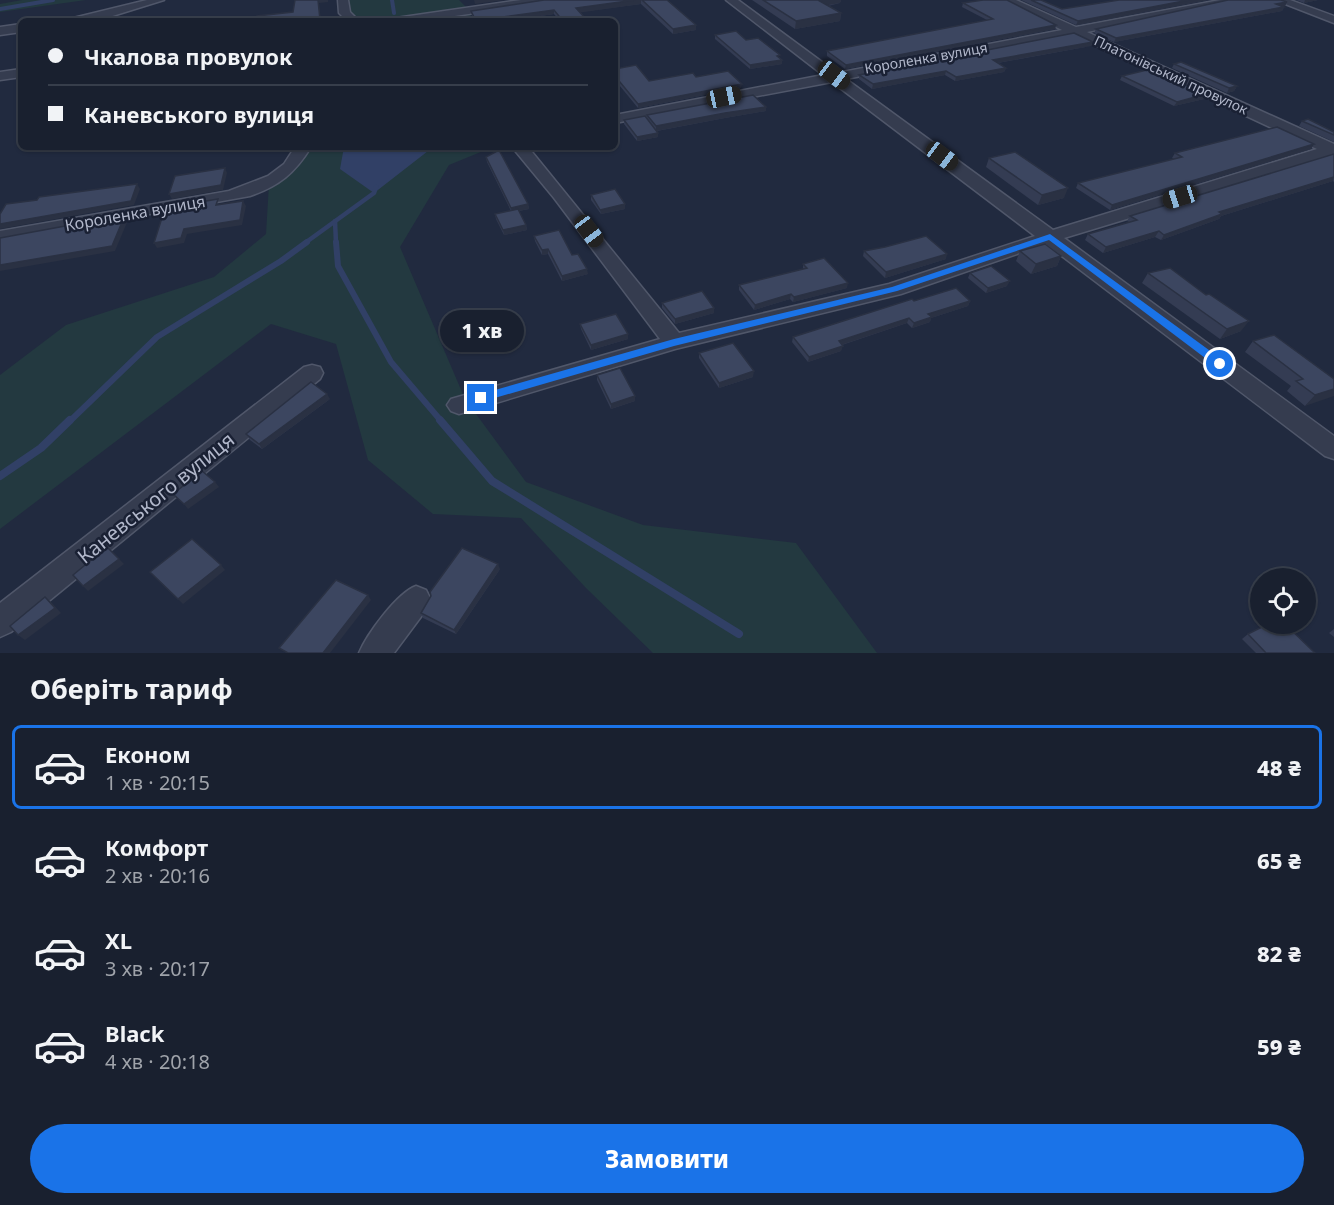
<!DOCTYPE html>
<html lang="uk">
<meta charset="utf-8">
<style>
:root{--surface:#19202f;--page:#222837;--text:#f1f3f6;--muted:#9fa3aa;--line:#373e4b;--accent:#1a73e8}
body{margin:0;font-family:"Noto Sans",sans-serif;background:var(--page);color:var(--text);height:100vh;display:flex;flex-direction:column;font-size:22px;white-space:nowrap}
*{box-sizing:border-box;margin:0}
p{font-size:20px;color:var(--muted)}
.icon{flex:none;width:33px;height:33px;fill:none;stroke:currentColor;stroke-width:2;stroke-linecap:round;stroke-linejoin:round}
.map{position:relative;height:653px;overflow:hidden}
.sheet{display:flex;flex-direction:column;background:var(--surface);flex:1}
.sheet>*{flex:none}
.banner{position:absolute;left:18px;top:18px;width:600px;height:132px;border-radius:9px;box-shadow:0 2px 4px #0004,0 0 0 2px var(--line);display:grid;align-content:center;height:132px;padding:0 30px;background:var(--surface)}
.tools{position:absolute;left:1250px;top:568px;display:grid;gap:12px}
.tools a{display:grid;place-items:center;width:66px;height:66px;border-radius:50%;background:var(--surface);box-shadow:0 2px 4px #0004,0 0 0 2px var(--line);font-size:30px}
.end{position:absolute;width:27px;height:27px;margin:-14px;border:8px solid #1a73e8;background:#fff;box-shadow:0 0 0 3px #fff}
.from{border-radius:50%}
.bubble{position:absolute;height:42px;border-radius:21px;background:var(--surface);box-shadow:0 2px 4px #0004,0 0 0 2px var(--line);font-size:20px;font-weight:800;line-height:42px;text-align:center}
.car{position:absolute;width:18px;height:36px;margin:-18px -9px;border-radius:8px;box-shadow:0 0 4px 2px #0007;background:linear-gradient(#222 24%,#8ab4d8 0 40%,#222 0 76%,#8ab4d8 0 86%,#222 0)}
.banner b{display:flex;align-items:center;gap:21px;height:57px;font-size:22px}
.banner b+b{border-top:2px solid var(--line)}
.banner i{width:15px;height:15px;background:var(--text)}
ul{padding:0;list-style:none}
li{display:flex;align-items:center;gap:18px;height:84px;margin:0 12px 9px;padding:0 18px;border:3px solid transparent;border-radius:9px}
li div{flex:1}
li b{display:block;font-size:22px}
li em{font-style:normal;font-weight:800}
li.selected{border-color:var(--accent)}
li>.icon{width:54px;height:54px;stroke-width:1.5}
h2{padding:0 30px;font-size:27px;line-height:72px}
.button{display:flex;gap:12px;margin-top:auto;padding:12px 30px}
.button a{flex:1;height:69px;border-radius:36px;background:var(--accent);color:#fff;font-size:24px;font-weight:800;line-height:69px;text-align:center}
.map>svg:first-child{display:block}
.green{fill:#233940}
.water{fill:#314066}
.lines{fill:none;stroke-linecap:round;stroke-linejoin:round}
.stream-far3{stroke:#314066;stroke-width:4}
.stream-far2{stroke:#314066;stroke-width:4.5}
.stream-far1{stroke:#314066;stroke-width:6}
.stream{stroke:#314066;stroke-width:8}
.minor-casing{stroke:#50576a;stroke-width:3}
.minor{fill:#353c4f;fill-rule:evenodd}
.wall{fill:#343c53}
.shaded-wall{fill:#2a3143}
.building{fill:#3c4660;stroke:#2a3143;stroke-width:1.5}
.route{fill:#1a73e8}
.labels{text-anchor:middle;stroke-width:5;stroke-linejoin:round;paint-order:stroke}
.far-street-label{font-size:14px;fill:#b1b7ca;stroke:#1a2134}
.street-label{font-size:16px;fill:#b1b7ca;stroke:#1a2134}
.near-street-label{font-size:20px;fill:#b1b7ca;stroke:#1a2134}
</style>
<div class="map">
<svg width="1334" height="653" viewBox="0 0 1334 653">
<rect width="100%" height="100%" fill="#212a3f"/>
<g class="green">
<path d="M22,0H86L0,12V4Z"/>
<path d="M347,0H459L470,11L471,21H348Z"/>
<path d="M303,147H493L449,165L400,247L465,399L526,482L643,525L796,543L877,653H653L586,588L521,518L433,514L368,460L336,344L271,324L0,529V375L66,325L214,277L266,234L269,184Z"/>
</g>
<path class="water" d="M344,147H429L428,151L374,193L340,169Z"/>
<g class="lines">
<g class="stream-far3">
<path d="M392,0L394,13"/>
<path d="M0,9L53,0"/>
</g>
<g class="stream-far2">
<path d="M335,221L336,243"/>
<path d="M305,243L374,193L376,187"/>
</g>
<g class="stream-far1">
<path d="M336,242L338,266L391,362L442,422"/>
<path d="M69,422L157,337L281,261L307,242"/>
</g>
<g class="stream">
<path d="M440,420L492,481L739,634"/>
<path d="M0,476L41,448L70,420"/>
</g>
<defs>
<g id="minor">
<path d="M147,0H164L106,18L61,21Z"/>
<path d="M338,0H348L350,12L359,21H347L339,13Z"/>
<path d="M521,0H549L544,3L420,21H390L396,18Z"/>
<path d="M726,0H738L837,73L1062,30L1002,0H1016L1076,27L1220,0H1242L1087,32L1334,144V156L1064,238L1334,436V459L1325,456L1046,244L901,294L675,349L459,414L451,411L447,405L451,399L660,339L554,198L512,147H528L679,333L889,284L1035,236L832,82L615,123V115L823,75ZM1073,35L1317,149L1053,230L846,79Z"/>
<path d="M1275,0H1290L1334,16V23Z"/>
<path d="M21,24V32L0,35V27Z"/>
<path d="M21,69V77L0,80V72Z"/>
<path d="M295,147H311C295,173 279,186 250,196L0,241V231L229,191L268,176L284,164Z"/>
<path d="M312,365L320,367L323,373L320,379L11,632L0,637V603L304,367Z"/>
<path d="M416,586L426,590L431,600L426,610L394,653H359C367,634 397,593 416,586Z"/>
</g>
</defs>
<use href="#minor" class="minor-casing"/>
<use href="#minor" class="minor"/>
</g>
<g class="wall">
<path d="M544,0H667L696,25V30L673,34L641,4L580,12L586,21H560L554,14L506,21H474L472,16L471,11Z"/>
<path d="M752,0H841L840,3L828,6L841,13L840,21L795,29Z"/>
<path d="M1021,0H1041L1062,9L1119,0H1208L1076,25Z"/>
<path d="M1296,0H1318L1304,3Z"/>
<path d="M1287,2L1285,6L1282,7H1284L1282,11L1114,42L1094,33L1096,29Z"/>
<path d="M963,3L1056,25L1055,29L845,69L827,56V51L987,20L962,7Z"/>
<path d="M715,35L746,40L780,58L782,64L750,69L715,39Z"/>
<path d="M1091,46L998,63L1006,68L1004,72L955,81L945,75L872,89L859,79V75Z"/>
<path d="M1174,64L1237,86L1234,91L1227,93L1172,68Z"/>
<path d="M615,69L649,81L696,77L741,88L638,108L615,80Z"/>
<path d="M1122,76L1206,94L1204,99L1174,106L1120,80Z"/>
<path d="M766,107V111L725,118L657,131L658,137L637,141L624,124V120L647,118V115Z"/>
<path d="M1302,121L1334,132V142L1299,126Z"/>
<path d="M1314,144L1311,149L1110,210L1076,188L1078,183L1174,159L1172,158L1175,153Z"/>
<path d="M1334,154V182L1333,181L1221,216L1219,219L1161,240L1155,237L1103,253L1085,240L1088,234L1129,222L1127,221L1130,216Z"/>
<path d="M486,157L528,204L529,209L519,211L526,225L527,230L504,235L496,219L495,214L511,211L487,162Z"/>
<path d="M989,158L1064,198L1038,205L986,167Z"/>
<path d="M591,195L625,204V209L601,214L591,200Z"/>
<path d="M534,236L572,255L588,274L562,281L548,254L542,255L535,241Z"/>
<path d="M864,251L946,259L885,278L863,256Z"/>
<path d="M1020,251L1061,256L1057,266L1031,274L1016,261Z"/>
<path d="M803,264L847,288L793,302L790,299L754,310L739,290V285L803,269Z"/>
<path d="M970,273L1007,286L986,293L968,278Z"/>
<path d="M1148,273L1241,331L1220,339L1142,283Z"/>
<path d="M914,301H970L968,306L931,318L930,322L912,328L907,323L842,345L841,351L808,362L792,342L793,337Z"/>
<path d="M662,303L714,308V313L675,324L662,308Z"/>
<path d="M580,324L628,334V339L591,350L581,329Z"/>
<path d="M1253,341L1334,379L1305,406L1287,391L1291,386L1245,352Z"/>
<path d="M699,353L753,377L719,388L699,358Z"/>
<path d="M597,375L635,401L611,409L597,380Z"/>
<path d="M330,399L262,449L250,440L246,434Z"/>
<path d="M500,569L456,634L423,618L421,613Z"/>
<path d="M1334,629V637L1329,633Z"/>
<path d="M1248,634L1315,653H1256L1242,639Z"/>
</g>
<g class="shaded-wall">
<path d="M318,0H328V2L319,3L321,21H309Z"/>
<path d="M474,0H505L475,4Z"/>
<path d="M635,0H641V4L577,13L576,8Z"/>
<path d="M818,0H841L840,3L817,7Z"/>
<path d="M1189,0H1208L1076,25L1078,21Z"/>
<path d="M1305,0H1318L1304,3Z"/>
<path d="M1287,2L1285,6L1274,8L1276,4Z"/>
<path d="M1284,7L1282,11L1114,42L1116,38Z"/>
<path d="M554,10V14L506,21H496L495,18Z"/>
<path d="M841,13L840,21L795,29L796,21Z"/>
<path d="M585,18L586,21H568Z"/>
<path d="M696,25V30L673,34V29Z"/>
<path d="M1056,25L1055,29L845,69L846,65Z"/>
<path d="M1093,42L1091,46L991,64L993,60Z"/>
<path d="M782,60V64L750,69V65Z"/>
<path d="M1006,68L1004,72L955,81L956,77Z"/>
<path d="M946,71L945,75L872,89L873,84Z"/>
<path d="M742,84L741,88L638,108V104Z"/>
<path d="M1237,86L1234,91L1227,93L1229,88Z"/>
<path d="M1206,94L1204,99L1174,106L1177,102Z"/>
<path d="M766,107V111L725,118L656,131V126L725,113Z"/>
<path d="M658,133V137L637,141V137Z"/>
<path d="M1314,144L1311,149L1110,210L1112,205Z"/>
<path d="M225,168L227,173L223,190L172,199L169,194Z"/>
<path d="M1334,177L1333,181L1221,216L1219,219L1161,240L1164,235L1219,212Z"/>
<path d="M137,184L140,189L134,205L0,229V224Z"/>
<path d="M1068,188L1064,198L1038,205L1042,195Z"/>
<path d="M243,201L246,206L242,225L187,234L184,243L157,248L154,243Z"/>
<path d="M528,204L529,209L512,212L511,208Z"/>
<path d="M625,204V209L601,214L600,210Z"/>
<path d="M125,215L128,220L115,251L0,271V265Z"/>
<path d="M526,225L527,230L504,235L503,230Z"/>
<path d="M1159,231L1155,237L1103,253L1106,247Z"/>
<path d="M548,249V254L542,255V250Z"/>
<path d="M947,254L946,259L885,278L886,272Z"/>
<path d="M1061,256L1057,266L1031,274L1036,264Z"/>
<path d="M587,269L588,274L562,281V276Z"/>
<path d="M1010,281L1007,286L986,293L988,288Z"/>
<path d="M848,283L847,288L793,302L794,297Z"/>
<path d="M791,294L790,299L754,310L755,305Z"/>
<path d="M970,301L968,306L931,318L930,322L912,328L914,323L928,314Z"/>
<path d="M714,308V313L675,324V319Z"/>
<path d="M909,318L907,323L838,346L839,341Z"/>
<path d="M1249,321L1241,331L1220,339L1227,329Z"/>
<path d="M628,334V339L591,350V345Z"/>
<path d="M843,346L841,351L808,362L809,357Z"/>
<path d="M754,371L753,377L719,388V383Z"/>
<path d="M1334,389V396L1305,406L1315,395Z"/>
<path d="M327,394L330,399L262,449L259,444Z"/>
<path d="M635,396V401L611,409V404Z"/>
<path d="M215,482L219,487L188,509L184,504Z"/>
<path d="M119,559L124,564L88,591L83,586Z"/>
<path d="M498,564L500,569L456,634L454,630Z"/>
<path d="M221,565L225,570L183,604L178,599Z"/>
<path d="M368,595L371,600L330,653H323Z"/>
<path d="M45,597L51,602L61,613L25,640L18,635Z"/>
</g>
<g class="building">
<path d="M295,0H318L320,20L309,21H257V16L293,12Z"/>
<path d="M544,0H635L576,8L585,18L568,21H563L554,10L495,18L497,21H476L471,11Z"/>
<path d="M642,0H667L696,25L673,29Z"/>
<path d="M763,0H818L841,13L796,21Z"/>
<path d="M983,0H1007L1056,25L846,65L827,51L993,19L963,3Z"/>
<path d="M1031,0H1041L1062,9L1119,0H1189L1078,21Z"/>
<path d="M1228,0H1281L1287,2L1276,4L1284,7L1116,38L1096,29Z"/>
<path d="M736,31L746,40L758,38L780,55L777,56L782,60L750,65L715,35Z"/>
<path d="M1074,33L1093,42L993,60L1006,68L956,77L946,71L873,84L859,75Z"/>
<path d="M1181,62L1237,86L1229,88L1174,64Z"/>
<path d="M636,65L649,81L693,73L696,77L728,71L742,84L638,104L615,76V69Z"/>
<path d="M1151,69L1206,94L1177,102L1122,76Z"/>
<path d="M753,95L766,107L725,113L656,126L647,115Z"/>
<path d="M645,116L658,133L637,137L624,120Z"/>
<path d="M1308,119L1334,132V135L1302,121Z"/>
<path d="M1277,127L1314,144L1112,205L1078,183L1182,157L1175,153Z"/>
<path d="M499,150L528,204L511,208L486,157Z"/>
<path d="M1015,152L1068,188L1042,195L989,158Z"/>
<path d="M1334,154V177L1219,212L1222,214L1164,235L1159,231L1106,247L1088,234L1137,220L1130,216Z"/>
<path d="M225,168L221,185L169,194L175,176Z"/>
<path d="M137,184L131,201L0,224V214L6,204L37,200L39,197Z"/>
<path d="M615,189L625,204L600,210L591,195Z"/>
<path d="M218,199L216,205L243,201L240,220L184,229L181,238L154,243L165,208Z"/>
<path d="M518,209L526,225L503,230L495,214Z"/>
<path d="M125,215L112,246L0,265V238Z"/>
<path d="M559,230L572,255L578,254L587,269L562,276L548,249L542,250L534,236Z"/>
<path d="M926,236L947,254L886,272L864,251L885,247Z"/>
<path d="M1045,244L1061,256L1036,264L1020,251Z"/>
<path d="M824,258L848,283L794,297L791,294L755,305L739,285L807,268L803,264Z"/>
<path d="M991,266L1010,281L988,288L970,273Z"/>
<path d="M1170,268L1206,295L1209,294L1249,321L1227,329L1148,273Z"/>
<path d="M956,288L970,301L928,314L932,317L914,323L909,318L839,341L843,346L809,357L793,337L912,299L914,301Z"/>
<path d="M702,291L714,308L675,319L662,303Z"/>
<path d="M616,314L628,334L591,345L580,324Z"/>
<path d="M1274,335L1334,379V389L1315,395L1296,381L1303,379L1253,341Z"/>
<path d="M733,343L754,371L719,383L699,353Z"/>
<path d="M620,368L635,396L611,404L597,375Z"/>
<path d="M311,382L327,394L259,444L246,434Z"/>
<path d="M202,471L215,482L184,504L173,494Z"/>
<path d="M192,539L221,565L178,599L150,572Z"/>
<path d="M107,547L119,559L83,586L73,575Z"/>
<path d="M462,548L498,564L454,630L421,613L431,596L430,592Z"/>
<path d="M336,580L368,595L323,653H288L279,648Z"/>
<path d="M45,597L55,608L18,635L10,626Z"/>
<path d="M1268,624H1285L1315,653H1266L1248,634Z"/>
</g>
<path class="route" d="M1050,234L1224,361V367H1217L1049,240L897,291L674,346L481,402L476,398L481,394L674,339L892,287Z"/>
<g class="labels">
<g class="far-street-label">
<text transform="translate(926 58) rotate(-10)" y="5">Короленка вулиця</text>
<text transform="translate(1171 75) rotate(25)" y="5">Платонівський провулок</text>
</g>
<g class="street-label">
<text transform="translate(135 213) rotate(-10)" y="6">Короленка вулиця</text>
</g>
<g class="near-street-label">
<text transform="translate(156 498) rotate(-39)" y="7">Каневського вулиця</text>
</g>
</g>
</svg>
<div class="tools">
<a><svg class="icon" aria-label="locate" viewBox="0 0 24 24"><circle cx="12" cy="12" r="6"/><path d="M12 2v4M12 18v4M2 12h4M18 12h4"/></svg></a>
</div>
<i class="end from" style="left:1220px;top:364px"></i>
<i class="end" style="left:481px;top:398px"></i>
<div class="bubble" style="left:440px;top:310px;width:84px">1 хв</div>
<i class="car" style="left:834px;top:75px;rotate:127deg"></i>
<i class="car" style="left:724px;top:97px;rotate:78deg"></i>
<i class="car" style="left:942px;top:156px;rotate:127deg"></i>
<i class="car" style="left:1180px;top:197px;rotate:253deg"></i>
<i class="car" style="left:589px;top:231px;rotate:143deg"></i>
<div class="banner">
<b><i class="from"></i>Чкалова провулок</b>
<b><i></i>Каневського вулиця</b>
</div>
</div>
<section class="sheet">
<h2>Оберіть тариф</h2>
<ul>
<li class="selected"><svg class="icon" aria-label="car" viewBox="0 0 24 24"><path d="M5 17H2v-5l4-1 3-4h7l3 4 3 1v5h-3M9 17h6M6 11h13"/><circle cx="7" cy="17" r="2"/><circle cx="17" cy="17" r="2"/></svg><div><b>Економ</b><p>1 хв · 20:15</p></div><em>48 ₴</em></li>
<li><svg class="icon" aria-label="car" viewBox="0 0 24 24"><path d="M5 17H2v-5l4-1 3-4h7l3 4 3 1v5h-3M9 17h6M6 11h13"/><circle cx="7" cy="17" r="2"/><circle cx="17" cy="17" r="2"/></svg><div><b>Комфорт</b><p>2 хв · 20:16</p></div><em>65 ₴</em></li>
<li><svg class="icon" aria-label="car" viewBox="0 0 24 24"><path d="M5 17H2v-5l4-1 3-4h7l3 4 3 1v5h-3M9 17h6M6 11h13"/><circle cx="7" cy="17" r="2"/><circle cx="17" cy="17" r="2"/></svg><div><b>XL</b><p>3 хв · 20:17</p></div><em>82 ₴</em></li>
<li><svg class="icon" aria-label="car" viewBox="0 0 24 24"><path d="M5 17H2v-5l4-1 3-4h7l3 4 3 1v5h-3M9 17h6M6 11h13"/><circle cx="7" cy="17" r="2"/><circle cx="17" cy="17" r="2"/></svg><div><b>Black</b><p>4 хв · 20:18</p></div><em>59 ₴</em></li>
</ul>
<div class="button"><a>Замовити</a></div>
</section>
